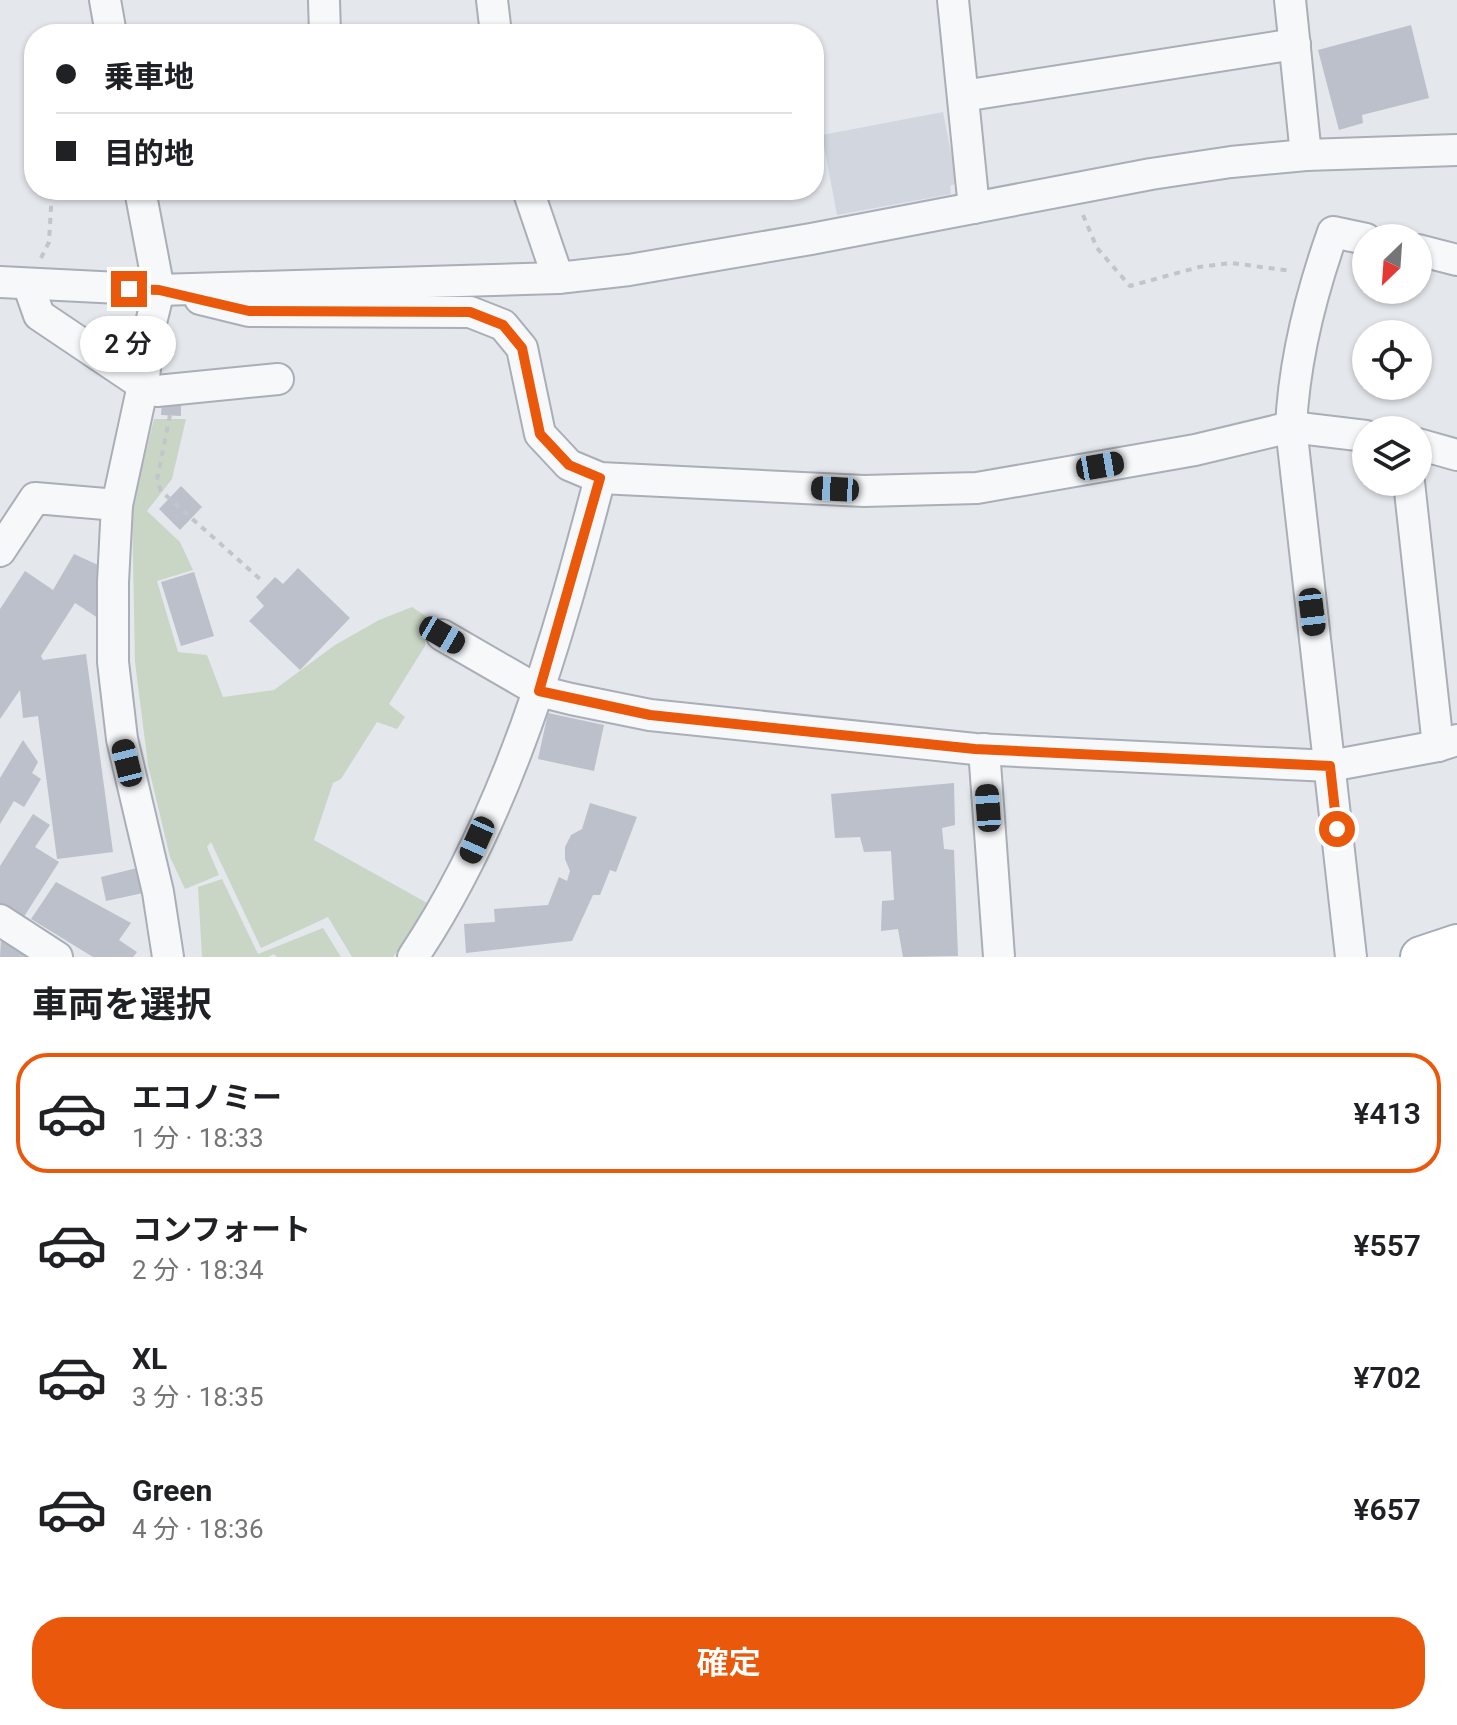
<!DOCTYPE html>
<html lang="ja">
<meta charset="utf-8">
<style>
:root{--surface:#fff;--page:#f6f6f6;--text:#202124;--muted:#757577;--line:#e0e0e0;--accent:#ea580c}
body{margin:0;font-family:Roboto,"Noto Sans JP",sans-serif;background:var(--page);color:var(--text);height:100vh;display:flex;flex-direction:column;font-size:30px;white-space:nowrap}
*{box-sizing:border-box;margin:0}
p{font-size:26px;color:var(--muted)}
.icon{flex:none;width:44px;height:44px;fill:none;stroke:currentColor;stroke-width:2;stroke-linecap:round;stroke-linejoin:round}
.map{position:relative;height:957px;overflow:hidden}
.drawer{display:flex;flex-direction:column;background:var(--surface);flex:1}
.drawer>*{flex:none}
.banner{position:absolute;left:24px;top:24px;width:800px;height:176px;border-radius:32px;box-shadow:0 2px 6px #0004;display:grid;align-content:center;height:176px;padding:0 32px;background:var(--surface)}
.needle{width:52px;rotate:205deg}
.buttons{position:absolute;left:1352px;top:224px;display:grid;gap:16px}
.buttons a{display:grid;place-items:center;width:80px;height:80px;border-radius:50%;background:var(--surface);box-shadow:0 2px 6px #0004;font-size:40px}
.end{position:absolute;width:36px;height:36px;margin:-18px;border:10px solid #ea580c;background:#fff;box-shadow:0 0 0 4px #fff}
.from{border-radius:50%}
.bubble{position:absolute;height:56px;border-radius:28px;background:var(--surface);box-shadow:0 2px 6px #0004;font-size:26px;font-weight:600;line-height:56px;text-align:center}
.car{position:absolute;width:24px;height:48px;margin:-24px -12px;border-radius:10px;box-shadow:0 0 6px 2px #0007;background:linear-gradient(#222 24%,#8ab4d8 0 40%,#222 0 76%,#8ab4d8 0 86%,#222 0)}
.banner b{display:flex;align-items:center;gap:28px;height:76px;font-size:30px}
.banner b+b{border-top:2px solid var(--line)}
.banner i{width:20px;height:20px;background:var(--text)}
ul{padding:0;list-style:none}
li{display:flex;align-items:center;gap:24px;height:120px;margin:0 16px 12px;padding:0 16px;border:4px solid transparent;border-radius:32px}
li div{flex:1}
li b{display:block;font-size:30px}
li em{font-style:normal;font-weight:600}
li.on{border-color:var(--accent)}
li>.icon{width:72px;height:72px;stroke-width:1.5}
h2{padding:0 32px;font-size:36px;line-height:96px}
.button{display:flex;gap:16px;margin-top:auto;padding:16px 32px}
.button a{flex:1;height:92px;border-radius:32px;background:var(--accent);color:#fff;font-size:32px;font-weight:600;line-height:92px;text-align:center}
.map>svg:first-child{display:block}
.built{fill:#d2d6de}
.green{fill:#c9d6c5}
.building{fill:#bbc0ca}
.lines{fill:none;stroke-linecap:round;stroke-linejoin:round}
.minor-casing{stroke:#a9aeb7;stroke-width:34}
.major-casing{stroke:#a3abb8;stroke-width:44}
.path{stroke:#c2c5cb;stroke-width:4;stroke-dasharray:6 6;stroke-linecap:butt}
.minor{stroke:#f7f8fa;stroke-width:30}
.major{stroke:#fff;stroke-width:40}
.route{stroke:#ea580c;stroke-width:10}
</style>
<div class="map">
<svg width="1457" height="957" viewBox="0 0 1457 957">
<rect width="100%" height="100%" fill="#e4e7ec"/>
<path class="built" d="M943,112L957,183L950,186L951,194L837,215L822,135Z"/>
<g class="green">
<path d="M154,419H186L172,479L147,511L180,542L193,570L157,581L178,652L207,655L223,697L274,690L335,645L379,620L412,607L427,617L425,646L389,704L405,717L397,729L377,722L341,779L333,783L314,840L429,904L417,927L393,957H352L328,917L261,948L211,842L207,847L219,875L185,889L170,857L148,765L135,662L132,506Z"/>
<path d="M222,879L258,954L323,928L341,957H277L274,954L268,957H202L198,887Z"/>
</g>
<g class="building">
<path d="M1411,25L1429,98L1362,115L1363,123L1339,130L1318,50Z"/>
<path d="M162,401H181V416L161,415Z"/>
<path d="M181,486L202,507L180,530L159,509Z"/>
<path d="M74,554L98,565V618L75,603L41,656L43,660L86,654L113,852L57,859L38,716L23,718L20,690L0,719V609L25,571L53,590Z"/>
<path d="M298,568L350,618L300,670L249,621L264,606L256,597L275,577L283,584Z"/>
<path d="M194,572L214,636L181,646L161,582Z"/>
<path d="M548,713L604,725L594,771L538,759Z"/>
<path d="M23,740L38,762L32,773L41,779L24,807L14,801L0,824V778Z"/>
<path d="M954,783L955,825L942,828L944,849L954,850L958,956L903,957L898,929L881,931L882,901L894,900L891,851L864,852L860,837L835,838L831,794Z"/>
<path d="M590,803L637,817L616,872L610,870L600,895H593L572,941L466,953L464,924L495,922L494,909L548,905L559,877L567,881L570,871L565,859V847L571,835L582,829Z"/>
<path d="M33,814L50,825L35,847L59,862L18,926L0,914V866Z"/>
<path d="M137,868L143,893L106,901L101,877Z"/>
<path d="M56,882L131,923L119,940L137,952L133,957H93L31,919Z"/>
<path d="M1,939L35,957H0Z"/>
</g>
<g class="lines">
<defs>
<g id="minor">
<path d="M105,0L111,34"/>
<path d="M324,0L325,34"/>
<path d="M492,0L496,34"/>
<path d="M953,0L974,208"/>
<path d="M1290,0L1306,155"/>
<path d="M963,96L1295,44"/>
<path d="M140,190L159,290L150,327L143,385L117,505L113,582V662L122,739L158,892L168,957"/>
<path d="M528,190L558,278"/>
<path d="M1418,250L1457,260"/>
<path d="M0,282L159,290L558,278L629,270L811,239L1151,174L1231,162L1306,155L1457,150"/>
<path d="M28,284L39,315L143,385L157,391L278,379"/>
<path d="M200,299L249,311L470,312L503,325L522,348L540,434L569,465L600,478L864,491L977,488L1195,450L1291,427L1366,436"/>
<path d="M1418,444L1457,455"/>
<path d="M1409,482L1438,746"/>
<path d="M0,551L35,498L117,505"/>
<path d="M442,635L539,691L571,699L650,715L975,749L1330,766L1438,746L1457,740"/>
<path d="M984,749L999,957"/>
<path d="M0,920L57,957"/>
<path d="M413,957C508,815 557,642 600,478"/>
<path d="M1351,957L1291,427C1294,361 1311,294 1333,232L1366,239"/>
</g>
<path id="major" d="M1421,957L1457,945"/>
</defs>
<use href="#minor" class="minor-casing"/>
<use href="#major" class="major-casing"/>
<g class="path">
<path d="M1083,215L1097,248L1130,286L1199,267L1231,263L1292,271"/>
<path d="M41,258L49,242L52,190"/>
<path d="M170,415L157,480L161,491L260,579"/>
</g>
<use href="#minor" class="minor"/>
<use href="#major" class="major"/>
</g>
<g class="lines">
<path class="route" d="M129,289L159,290L249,311L470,312L503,325L522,348L540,434L569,465L600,478L539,691L650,715L975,749L1330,766L1337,829"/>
</g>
</svg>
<div class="buttons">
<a><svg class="needle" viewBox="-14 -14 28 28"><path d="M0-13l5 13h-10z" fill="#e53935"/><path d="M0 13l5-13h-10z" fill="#757577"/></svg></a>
<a><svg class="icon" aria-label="locate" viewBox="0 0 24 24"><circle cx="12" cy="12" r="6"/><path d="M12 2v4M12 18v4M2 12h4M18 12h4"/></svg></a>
<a><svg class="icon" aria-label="layers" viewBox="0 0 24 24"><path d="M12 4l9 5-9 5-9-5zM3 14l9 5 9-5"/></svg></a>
</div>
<i class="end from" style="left:1337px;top:829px"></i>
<i class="end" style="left:129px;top:289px"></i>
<div class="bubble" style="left:80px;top:316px;width:96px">2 分</div>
<i class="car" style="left:1100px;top:466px;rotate:80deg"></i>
<i class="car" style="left:835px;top:489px;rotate:273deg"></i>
<i class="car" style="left:1312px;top:612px;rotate:173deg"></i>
<i class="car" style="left:442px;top:635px;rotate:120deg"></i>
<i class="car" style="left:127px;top:763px;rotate:346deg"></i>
<i class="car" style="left:988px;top:808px;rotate:356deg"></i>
<i class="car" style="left:477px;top:840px;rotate:204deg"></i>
<div class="banner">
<b><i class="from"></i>乗車地</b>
<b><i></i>目的地</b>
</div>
</div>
<section class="drawer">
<h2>車両を選択</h2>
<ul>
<li class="on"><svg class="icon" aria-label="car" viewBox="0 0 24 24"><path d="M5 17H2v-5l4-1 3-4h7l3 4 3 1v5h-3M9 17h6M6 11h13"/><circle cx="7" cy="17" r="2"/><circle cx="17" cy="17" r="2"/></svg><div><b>エコノミー</b><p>1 分 · 18:33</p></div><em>¥413</em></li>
<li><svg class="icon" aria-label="car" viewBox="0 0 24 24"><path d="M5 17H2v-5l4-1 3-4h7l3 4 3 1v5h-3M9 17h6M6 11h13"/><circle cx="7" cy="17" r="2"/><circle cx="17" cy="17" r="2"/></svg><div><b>コンフォート</b><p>2 分 · 18:34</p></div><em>¥557</em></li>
<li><svg class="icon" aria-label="car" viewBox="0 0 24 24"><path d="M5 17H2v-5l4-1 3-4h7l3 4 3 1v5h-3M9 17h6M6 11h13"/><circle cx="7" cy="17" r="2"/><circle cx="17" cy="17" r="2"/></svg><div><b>XL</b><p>3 分 · 18:35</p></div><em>¥702</em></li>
<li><svg class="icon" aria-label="car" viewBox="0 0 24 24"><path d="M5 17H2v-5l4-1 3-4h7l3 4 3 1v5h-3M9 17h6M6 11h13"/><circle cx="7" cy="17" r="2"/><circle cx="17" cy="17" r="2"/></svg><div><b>Green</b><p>4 分 · 18:36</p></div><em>¥657</em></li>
</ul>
<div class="button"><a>確定</a></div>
</section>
